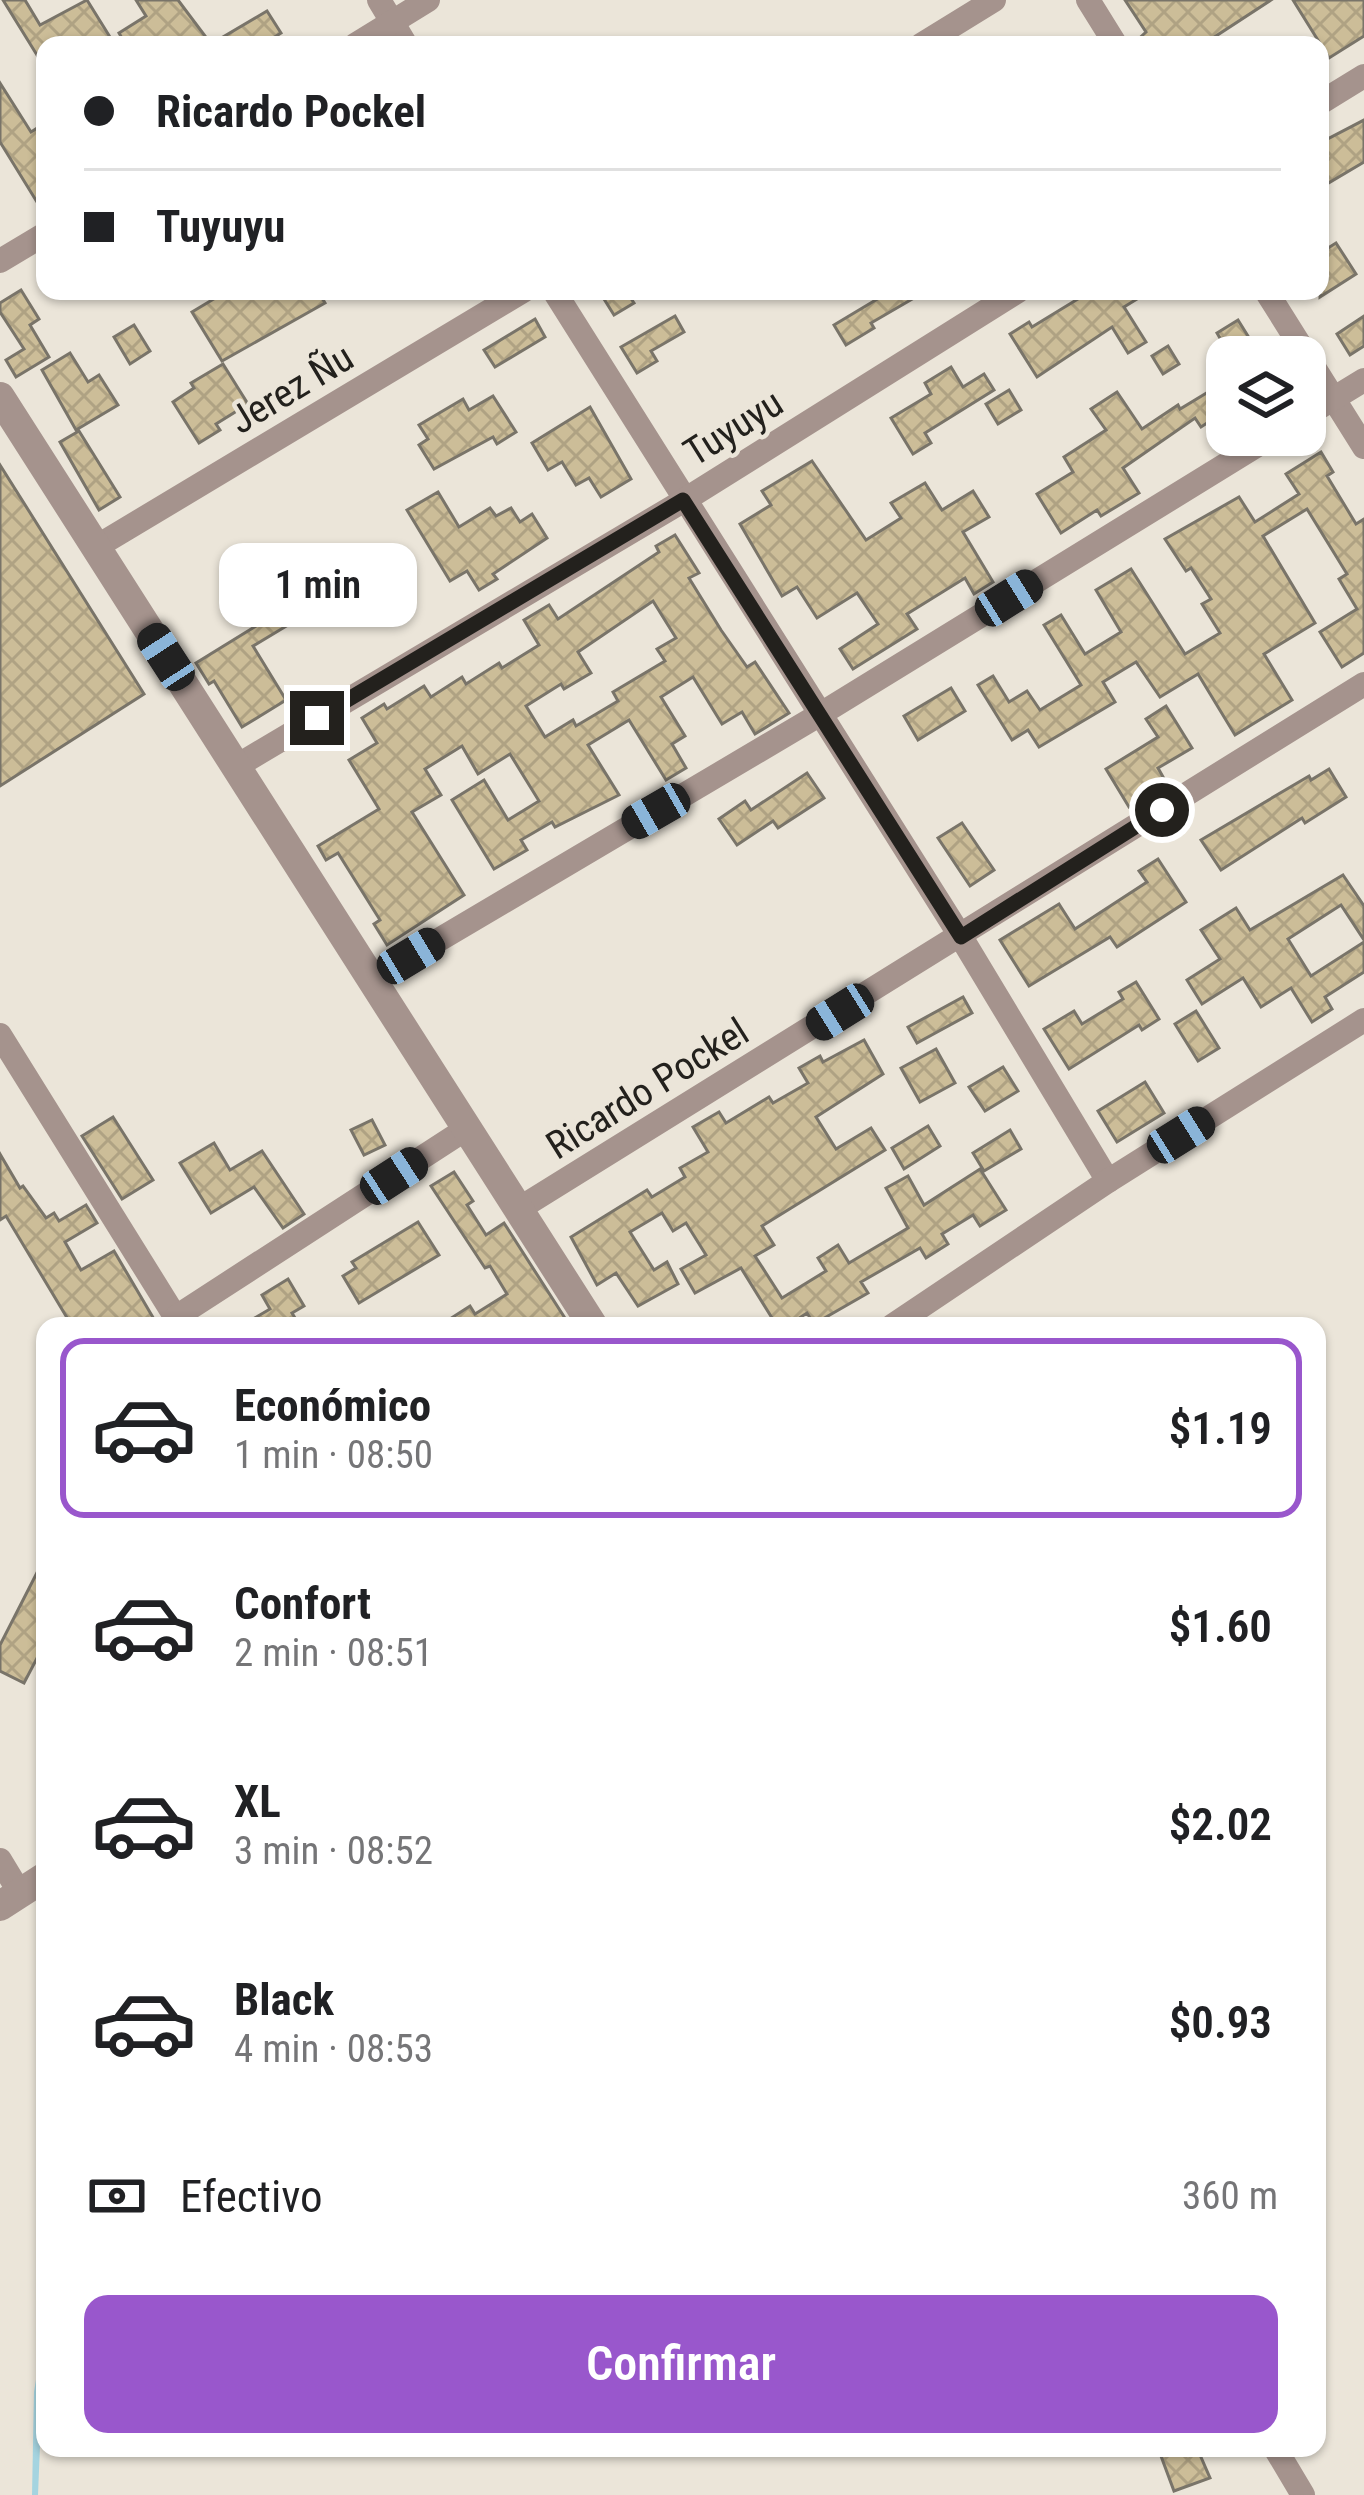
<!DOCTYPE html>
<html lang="es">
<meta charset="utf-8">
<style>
:root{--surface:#fff;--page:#f6f6f6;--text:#202124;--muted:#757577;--line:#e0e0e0;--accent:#9957cc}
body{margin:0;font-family:"Roboto Condensed",sans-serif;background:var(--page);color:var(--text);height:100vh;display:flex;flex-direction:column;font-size:45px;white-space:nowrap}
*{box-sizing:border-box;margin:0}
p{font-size:39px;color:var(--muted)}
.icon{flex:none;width:66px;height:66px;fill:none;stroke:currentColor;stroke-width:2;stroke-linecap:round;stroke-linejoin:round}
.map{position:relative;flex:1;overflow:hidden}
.side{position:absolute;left:36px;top:1317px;width:1290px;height:1140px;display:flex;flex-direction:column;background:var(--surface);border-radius:24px;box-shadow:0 3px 9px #0004}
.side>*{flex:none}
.hud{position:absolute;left:36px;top:36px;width:1293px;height:264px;border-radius:24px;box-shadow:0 3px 9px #0004;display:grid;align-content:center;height:264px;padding:0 48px;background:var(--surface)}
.buttons{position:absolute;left:1206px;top:336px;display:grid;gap:24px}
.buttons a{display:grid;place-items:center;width:120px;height:120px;border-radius:24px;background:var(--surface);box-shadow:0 3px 9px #0004;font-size:60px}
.end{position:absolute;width:54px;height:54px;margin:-27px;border:15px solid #23211d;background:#fff;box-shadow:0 0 0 6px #fff}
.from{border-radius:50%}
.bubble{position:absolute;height:84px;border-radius:24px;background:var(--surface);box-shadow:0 3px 9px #0004;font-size:39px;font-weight:600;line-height:84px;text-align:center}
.car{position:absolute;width:36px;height:72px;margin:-36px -18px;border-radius:15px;box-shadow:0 0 9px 3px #0007;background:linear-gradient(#222 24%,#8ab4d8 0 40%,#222 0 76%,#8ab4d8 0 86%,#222 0)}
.hud b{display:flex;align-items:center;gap:42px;height:114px;font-size:45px}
.hud b+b{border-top:3px solid var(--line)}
.hud i{width:30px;height:30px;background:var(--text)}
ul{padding:21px 0 0;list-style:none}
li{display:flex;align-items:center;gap:36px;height:180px;margin:0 24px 18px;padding:0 24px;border:6px solid transparent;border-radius:24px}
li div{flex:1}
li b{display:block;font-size:45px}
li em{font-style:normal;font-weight:600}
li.active{border-color:var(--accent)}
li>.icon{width:108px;height:108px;stroke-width:1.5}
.pay{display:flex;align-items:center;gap:30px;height:132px;padding:0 48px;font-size:45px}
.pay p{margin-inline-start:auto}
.button{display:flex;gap:24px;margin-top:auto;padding:24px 48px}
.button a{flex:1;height:138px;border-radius:24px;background:var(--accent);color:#fff;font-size:48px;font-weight:600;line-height:138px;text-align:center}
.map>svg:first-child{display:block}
.water{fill:url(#water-ripples)}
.building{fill:url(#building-cross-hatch);stroke:#797469;stroke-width:3;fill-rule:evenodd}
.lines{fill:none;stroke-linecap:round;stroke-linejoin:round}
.minor{stroke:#a5938d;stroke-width:24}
.tertiary{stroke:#a5938d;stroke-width:30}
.route{stroke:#23211d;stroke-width:15}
.labels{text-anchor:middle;stroke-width:9;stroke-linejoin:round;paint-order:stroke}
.street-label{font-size:39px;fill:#23211d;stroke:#ebe5d9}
</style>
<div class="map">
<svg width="1364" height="2495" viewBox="0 0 1364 2495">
<defs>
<pattern id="water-ripples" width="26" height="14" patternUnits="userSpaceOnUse" patternTransform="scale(3)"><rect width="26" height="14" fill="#a5d4e0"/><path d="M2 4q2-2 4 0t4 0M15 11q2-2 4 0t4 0" fill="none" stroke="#8eb6c0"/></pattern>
<pattern id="building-cross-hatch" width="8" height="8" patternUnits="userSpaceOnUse" patternTransform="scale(3)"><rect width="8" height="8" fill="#ccbd98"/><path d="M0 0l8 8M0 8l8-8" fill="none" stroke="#afa283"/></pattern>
</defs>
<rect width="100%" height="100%" fill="#ebe5d9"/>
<path class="water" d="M45,2323L38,2495H32L34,2392Z"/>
<g class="building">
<path d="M3,0H25L40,25L87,0L110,37L98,45H45V68Z"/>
<path d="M136,0H178L211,44L267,11L281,33L262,45H126L119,33L146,16Z"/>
<path d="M1125,0H1271L1213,38L1218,45H1132L1146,32Z"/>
<path d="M1293,0H1364V36L1329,58Z"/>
<path d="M0,83L31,132L45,123V215L0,142Z"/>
<path d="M1364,120V162L1320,188V143Z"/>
<path d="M1336,243L1356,274L1320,297V253Z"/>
<path d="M21,290L39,319L30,325L49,357L16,377L6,360L24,349L0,312V303Z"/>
<path d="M227,291H318L325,303L222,361L192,312Z"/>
<path d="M599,291H626L634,303L614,315Z"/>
<path d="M875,291H926L871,323L874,328L846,345L834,325L879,298Z"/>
<path d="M1091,291H1150L1124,307L1146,342L1128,353L1112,327L1037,377L1010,334L1029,322L1032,327Z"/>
<path d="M675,316L684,332L651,351L657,361L637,373L621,347Z"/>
<path d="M1364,316V346L1350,355L1337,334Z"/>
<path d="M535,319L545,337L495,367L484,350Z"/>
<path d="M1238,320L1261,357H1231L1217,333Z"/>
<path d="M134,325L150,351L130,364L114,337Z"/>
<path d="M1168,346L1179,364L1163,374L1152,356Z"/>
<path d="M70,353L88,382L99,375L118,405L76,430L42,370Z"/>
<path d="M223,364L248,404L216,424L220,430L199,443L173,402L194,388L191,383Z"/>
<path d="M951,367L963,387L984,374L994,390L925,433L931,443L913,454L891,418L931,394L925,383Z"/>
<path d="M1218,386L1227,401V410L1201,427L1195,418L1123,468L1139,493L1101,516L1097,510L1061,533L1037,494L1073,472L1064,457L1106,430L1091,409L1117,392L1142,429L1178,405L1180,409Z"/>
<path d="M1009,390L1021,410L998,424L986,404Z"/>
<path d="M493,396L516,432L497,444L493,437L434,469L419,445L428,439L419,425L463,399L469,410Z"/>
<path d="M590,407L631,479L601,497L589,478L576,485L562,462L548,470L532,443Z"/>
<path d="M79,431L120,497L99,510L60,442Z"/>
<path d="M1321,452L1333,472L1327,476L1356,524L1364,519V653L1342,667L1320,632L1357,609L1339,579L1347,574L1307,509L1263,536L1315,623L1264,654L1292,700L1235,735L1198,674L1160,697L1136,662L1103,682L1115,702L1039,747L1028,730L1012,740L978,685L993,676L1009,702L1027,691L1040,710L1081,685L1044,625L1061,615L1085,654L1121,632L1096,590L1131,569L1185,654L1220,633L1202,604L1211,599L1191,568L1186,571L1165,539L1239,497L1255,522L1299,494L1286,474Z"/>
<path d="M812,461L866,540L901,518L891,503L925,483L942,510L973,491L989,517L963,532L993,582L974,594L965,578L907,614L917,629L853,669L840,649L878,624L857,593L817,618L797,587L782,596L740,524L771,505L762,491Z"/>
<path d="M0,465L144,694L0,786Z"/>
<path d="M438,492L459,527L490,508L496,516L511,508L520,522L532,514L547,538L493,574L497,579L479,590L467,571L450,581L407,510Z"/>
<path d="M675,535L699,573L689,578L721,630L747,667L755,662L789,713L755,734L742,712L722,724L693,677L661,697L685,736L672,744L686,768L666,780L629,720L588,745L619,795L555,827L552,822L521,840L527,850L494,869L452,800L484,780L508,820L539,801L510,754L478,774L462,746L425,769L441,795L412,812L464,895L387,945L374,924L380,920L338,853L326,860L318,846L379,809L349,760L377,743L362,718L384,704L387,709L424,686L431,697L462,677L466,684L499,663L502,668L539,645L524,620L549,605L558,619L659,552L656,546ZM653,601L676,638L657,649L665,661L613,692L618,701L576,726L573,720L545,737L526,706L561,684L564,689L591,673L578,652Z"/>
<path d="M378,555L400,589L375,604L353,570Z"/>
<path d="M295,602L303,616L253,646L286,700L242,727L214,681L209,684L196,663Z"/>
<path d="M951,688L965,711L918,740L904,716Z"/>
<path d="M1166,706L1192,748L1158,768L1167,784L1129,807L1106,769L1158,737L1146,719Z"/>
<path d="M1329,769L1346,797L1305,823L1302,818L1221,870L1201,840L1309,776L1311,780Z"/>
<path d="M807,773L824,798L778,828L773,821L737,845L719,819L745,801L751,810Z"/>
<path d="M962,823L994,870L970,886L938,838Z"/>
<path d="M1158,859L1186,902L1117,947L1110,937L1029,986L1000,940L1059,904L1075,929L1147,882L1139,871Z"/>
<path d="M1343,875L1364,906V940L1341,905L1288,939L1311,976L1364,942V972L1325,997L1332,1009L1312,1022L1291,988L1261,1007L1243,978L1202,1004L1187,980L1220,959L1201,930L1236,908L1250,930Z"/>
<path d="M1136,982L1159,1019L1142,1030L1139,1025L1069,1069L1044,1029L1074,1011L1082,1024L1123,999L1119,992Z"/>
<path d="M963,997L972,1013L917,1043L908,1027Z"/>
<path d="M1196,1011L1219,1048L1198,1061L1175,1024Z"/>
<path d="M864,1040L883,1074L816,1117L836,1149L871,1128L885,1150L762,1226L774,1245L755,1256L782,1298L826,1271L818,1258L838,1245L849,1263L908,1228L886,1188L908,1176L924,1205L980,1169L1006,1210L980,1226L973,1215L942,1234L948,1244L926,1258L920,1248L861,1282L868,1293L814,1324L807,1313L787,1326H777L741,1268L695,1293L681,1269L706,1255L686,1223L673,1231L662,1213L630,1232L654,1270L667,1262L678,1284L638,1306L616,1273L597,1285L571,1237L647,1190L652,1197L685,1177L680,1168L708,1152L693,1127L719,1112L726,1123L769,1097L773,1103L808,1083L799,1068L820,1056L823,1062Z"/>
<path d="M936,1049L955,1083L920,1102L901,1068Z"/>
<path d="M1003,1067L1018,1091L985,1111L969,1087Z"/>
<path d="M1145,1082L1164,1113L1117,1142L1098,1111Z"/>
<path d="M113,1117L153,1180L122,1199L82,1136Z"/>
<path d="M372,1120L385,1145L364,1155L351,1130Z"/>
<path d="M928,1126L940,1146L904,1169L892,1148Z"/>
<path d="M1010,1130L1021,1149L984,1171L973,1153Z"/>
<path d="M214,1143L230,1170L262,1151L304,1214L283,1228L254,1187L211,1213L180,1163Z"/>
<path d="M0,1154L20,1188L23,1186L46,1218L54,1213L59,1221L86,1205L97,1223L65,1242L81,1270L114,1251L158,1326H72L6,1216L0,1220Z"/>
<path d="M454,1172L473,1201L467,1205L486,1235L504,1223L570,1326H439L470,1306L475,1314L507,1294L490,1266L485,1268L431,1186Z"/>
<path d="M418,1222L439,1255L359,1303L343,1276L356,1268L352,1262Z"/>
<path d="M288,1279L304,1306L292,1313L300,1326H241L270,1309L262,1295Z"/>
<path d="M45,1557V1643L24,1683L0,1671V1645Z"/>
<path d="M1158,2448H1197L1210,2478L1174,2491Z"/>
</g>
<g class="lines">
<g class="minor">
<path d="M379,0L406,45"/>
<path d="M1088,0L1116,45"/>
<path d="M355,45L428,0"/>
<path d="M921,45L994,0"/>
<path d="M1320,103L1364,76"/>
<path d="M0,261L45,234"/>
<path d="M554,291L961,937L1108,1181"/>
<path d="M1266,291L1364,447"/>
<path d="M1305,416L1364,380"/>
<path d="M96,547L523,291"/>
<path d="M235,767L683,501L1018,291"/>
<path d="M371,980L819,715L1274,435"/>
<path d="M0,1035L181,1326"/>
<path d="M517,1210L1364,684"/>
<path d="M176,1317L466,1129"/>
<path d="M892,1326L1108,1181L1364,1020"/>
<path d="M0,1860L20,1893"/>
<path d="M1275,2448L1303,2495"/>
</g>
<g class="tertiary">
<path d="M0,397L593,1326"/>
<path d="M0,1906L45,1877"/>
</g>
</g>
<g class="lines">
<path class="route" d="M317,718L683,500L961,937L1162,810"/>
</g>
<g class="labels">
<g class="street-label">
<text transform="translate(291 388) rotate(-31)" y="14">Jerez Ñu</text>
<text transform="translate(733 427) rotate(-32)" y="14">Tuyuyu</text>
<text transform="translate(647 1088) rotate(-32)" y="14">Ricardo Pockel</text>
</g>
</g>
</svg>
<div class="buttons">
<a><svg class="icon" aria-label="layers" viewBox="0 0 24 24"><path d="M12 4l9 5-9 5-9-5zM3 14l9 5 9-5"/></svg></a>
</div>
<i class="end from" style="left:1162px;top:810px"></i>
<i class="end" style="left:317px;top:718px"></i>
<div class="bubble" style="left:219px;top:543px;width:198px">1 min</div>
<i class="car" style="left:1009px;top:598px;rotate:58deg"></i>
<i class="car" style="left:166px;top:657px;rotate:327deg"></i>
<i class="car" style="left:656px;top:811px;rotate:240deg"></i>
<i class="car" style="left:411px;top:956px;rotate:59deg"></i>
<i class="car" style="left:840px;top:1012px;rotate:238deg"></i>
<i class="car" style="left:1181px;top:1135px;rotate:58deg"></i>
<i class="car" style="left:394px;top:1176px;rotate:57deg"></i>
<div class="hud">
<b><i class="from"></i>Ricardo Pockel</b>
<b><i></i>Tuyuyu</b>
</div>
<section class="side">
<ul>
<li class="active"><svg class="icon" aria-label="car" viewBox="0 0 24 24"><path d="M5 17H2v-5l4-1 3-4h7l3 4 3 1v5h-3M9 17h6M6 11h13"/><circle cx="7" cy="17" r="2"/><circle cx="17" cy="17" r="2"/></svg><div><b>Económico</b><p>1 min · 08:50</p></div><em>$1.19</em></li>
<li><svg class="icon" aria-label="car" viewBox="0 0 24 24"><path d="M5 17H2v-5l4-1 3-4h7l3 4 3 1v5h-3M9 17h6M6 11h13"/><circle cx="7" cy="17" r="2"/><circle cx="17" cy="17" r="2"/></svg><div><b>Confort</b><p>2 min · 08:51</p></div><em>$1.60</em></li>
<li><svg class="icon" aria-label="car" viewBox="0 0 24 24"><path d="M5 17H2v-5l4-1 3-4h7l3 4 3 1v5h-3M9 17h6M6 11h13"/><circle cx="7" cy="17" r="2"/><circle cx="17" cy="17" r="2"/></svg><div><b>XL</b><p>3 min · 08:52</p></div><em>$2.02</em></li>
<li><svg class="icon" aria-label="car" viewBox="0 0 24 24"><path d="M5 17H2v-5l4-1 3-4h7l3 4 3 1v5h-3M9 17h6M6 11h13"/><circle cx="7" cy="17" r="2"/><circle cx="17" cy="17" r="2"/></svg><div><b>Black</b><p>4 min · 08:53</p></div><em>$0.93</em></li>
</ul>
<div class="pay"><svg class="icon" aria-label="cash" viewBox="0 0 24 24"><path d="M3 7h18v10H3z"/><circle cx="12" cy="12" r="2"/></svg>Efectivo<p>360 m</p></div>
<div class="button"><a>Confirmar</a></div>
</section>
</div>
